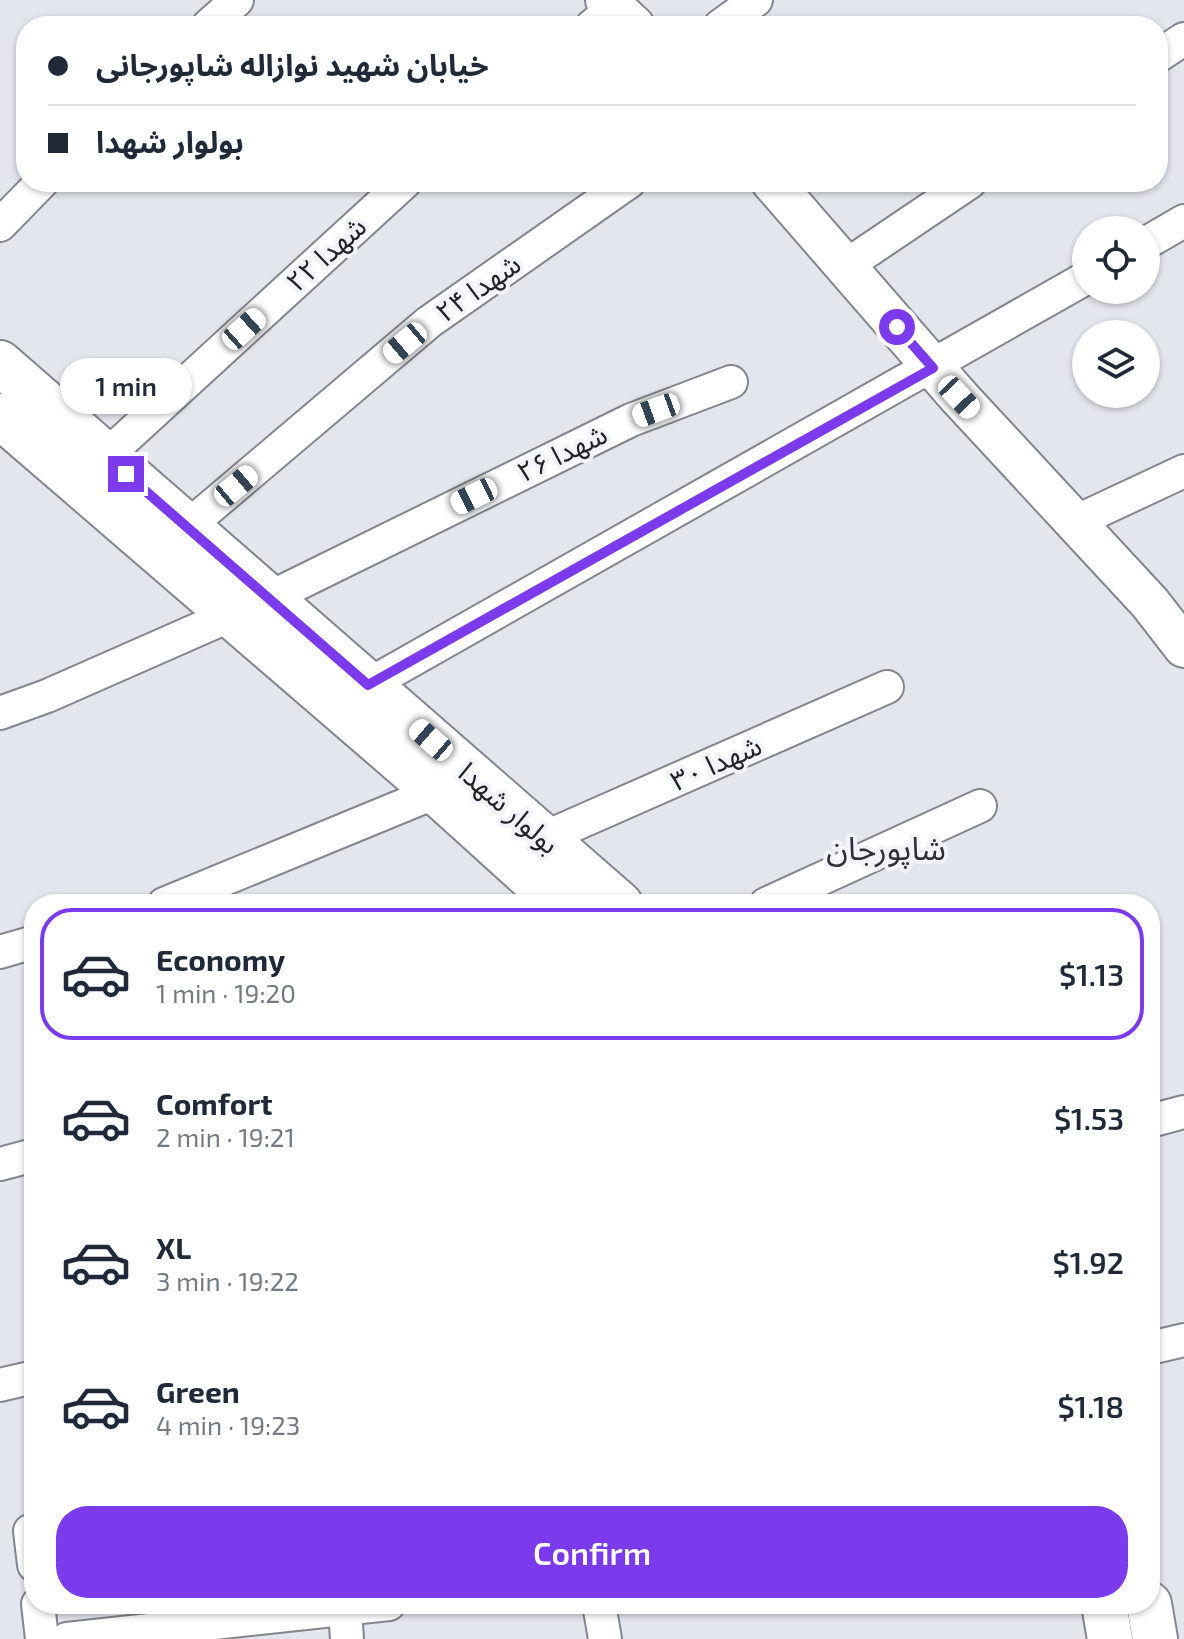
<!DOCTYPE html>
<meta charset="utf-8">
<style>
:root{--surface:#fff;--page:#f2f2f3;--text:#1f2937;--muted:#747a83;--line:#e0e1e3;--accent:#7c3aed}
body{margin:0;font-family:"Exo 2","Noto Sans Arabic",sans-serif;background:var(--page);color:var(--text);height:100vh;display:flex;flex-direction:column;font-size:30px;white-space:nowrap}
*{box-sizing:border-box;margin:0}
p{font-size:26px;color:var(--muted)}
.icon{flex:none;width:44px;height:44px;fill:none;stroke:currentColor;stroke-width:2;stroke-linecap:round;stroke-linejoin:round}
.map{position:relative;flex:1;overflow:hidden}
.sheet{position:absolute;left:24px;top:894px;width:1136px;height:720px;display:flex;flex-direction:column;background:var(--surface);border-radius:32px;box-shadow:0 2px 6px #0004}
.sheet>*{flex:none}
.banner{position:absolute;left:16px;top:16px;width:1152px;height:176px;border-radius:32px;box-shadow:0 2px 6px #0004;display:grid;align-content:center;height:176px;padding:0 32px;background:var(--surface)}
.controls{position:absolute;left:1072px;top:216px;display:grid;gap:16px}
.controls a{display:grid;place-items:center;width:88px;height:88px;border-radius:50%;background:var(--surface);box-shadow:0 2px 6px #0004;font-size:40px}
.end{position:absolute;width:36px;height:36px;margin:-18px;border:10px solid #7c3aed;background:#fff;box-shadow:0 0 0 4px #fff}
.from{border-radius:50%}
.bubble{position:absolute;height:56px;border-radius:28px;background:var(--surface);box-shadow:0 2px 6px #0004;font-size:26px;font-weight:600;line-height:56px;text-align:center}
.car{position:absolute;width:24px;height:48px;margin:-24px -12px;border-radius:10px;box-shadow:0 0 6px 2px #0007;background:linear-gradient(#fff 24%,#345 0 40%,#fff 0 76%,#345 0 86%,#fff 0)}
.banner b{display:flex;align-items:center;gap:28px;height:76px;font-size:30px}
.banner b+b{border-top:2px solid var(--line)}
.banner i{width:20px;height:20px;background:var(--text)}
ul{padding:14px 0 0;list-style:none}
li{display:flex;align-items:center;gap:24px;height:132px;margin:0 16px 12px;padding:0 16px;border:4px solid transparent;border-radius:32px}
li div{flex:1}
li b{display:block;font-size:30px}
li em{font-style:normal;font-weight:600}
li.selected{border-color:var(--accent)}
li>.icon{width:72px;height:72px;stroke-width:1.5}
.primary-button{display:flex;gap:16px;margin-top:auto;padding:16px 32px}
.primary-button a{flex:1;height:92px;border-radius:32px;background:var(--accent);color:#fff;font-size:32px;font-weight:600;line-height:92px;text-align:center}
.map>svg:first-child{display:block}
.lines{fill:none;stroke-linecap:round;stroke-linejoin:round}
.minor-casing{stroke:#82858b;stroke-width:36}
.tertiary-casing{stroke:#82858b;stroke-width:44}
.secondary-casing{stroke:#82858b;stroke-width:48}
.minor{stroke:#fff;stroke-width:32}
.tertiary{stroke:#fff;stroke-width:40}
.secondary{stroke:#fff;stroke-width:44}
.route{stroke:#7c3aed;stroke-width:10}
.labels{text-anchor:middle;stroke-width:8;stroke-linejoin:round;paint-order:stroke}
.street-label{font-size:28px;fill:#222325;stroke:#f1f4fa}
.quarter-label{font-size:32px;fill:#2e3035;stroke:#f1f4fa}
</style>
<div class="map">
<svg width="1184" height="1639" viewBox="0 0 1184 1639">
<rect width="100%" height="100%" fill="#e4e6ed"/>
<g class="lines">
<defs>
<g id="minor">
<path d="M208,26L237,0"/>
<path d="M592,26L614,8"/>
<path d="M720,26L756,0"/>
<path d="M1158,56L1184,39"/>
<path d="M0,225L42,182"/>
<path d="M1146,243L1184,221"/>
<path d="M844,267L970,182"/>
<path d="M106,456L405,182"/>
<path d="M1075,522L1184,471"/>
<path d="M187,527L429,322L629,182"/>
<path d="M269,598L631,420L731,382"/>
<path d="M368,685L1086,278"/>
<path d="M0,713L47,696L231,615"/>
<path d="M544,838L887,687"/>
<path d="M164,904L436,792"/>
<path d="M766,904L980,806"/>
<path d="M0,952L34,942"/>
<path d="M1150,1121L1184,1112"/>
<path d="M0,1164L34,1155"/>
<path d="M1150,1348L1184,1340"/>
<path d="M0,1385L34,1377"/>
<path d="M30,1531L34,1565"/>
<path d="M38,1604L42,1639"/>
<path d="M599,1604L605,1639"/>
<path d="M345,1609L347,1639"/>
<path d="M67,1639L389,1604"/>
</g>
<g id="tertiary">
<path d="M606,0L634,26"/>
<path d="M772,182L959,397L1150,603L1184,647"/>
</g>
<g id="secondary">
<path d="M0,363L620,904"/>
<path d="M0,416L436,792L560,904"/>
<path d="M1104,1604L1110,1639"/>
<path d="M1149,1604L1155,1639"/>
</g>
</defs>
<use href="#minor" class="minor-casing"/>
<use href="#tertiary" class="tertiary-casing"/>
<use href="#secondary" class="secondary-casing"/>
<use href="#minor" class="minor"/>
<use href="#tertiary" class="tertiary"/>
<use href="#secondary" class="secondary"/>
</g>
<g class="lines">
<path class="route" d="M126,474L368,685L933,368L897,327"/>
</g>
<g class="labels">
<g class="street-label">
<text transform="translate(326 254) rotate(-42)" y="10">شهدا ۲۲</text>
<text transform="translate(478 288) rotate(-35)" y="10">شهدا ۲۴</text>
<text transform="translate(562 453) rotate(-26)" y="10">شهدا ۲۶</text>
<text transform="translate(716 763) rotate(-24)" y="10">شهدا ۳۰</text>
<text transform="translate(509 808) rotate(41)" y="10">بولوار شهدا</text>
</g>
<g class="quarter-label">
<text x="886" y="860">شاپورجان</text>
</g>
</g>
</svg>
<div class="controls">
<a><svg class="icon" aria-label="locate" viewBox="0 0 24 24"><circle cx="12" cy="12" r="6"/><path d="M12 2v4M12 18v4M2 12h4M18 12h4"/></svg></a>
<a><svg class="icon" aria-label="layers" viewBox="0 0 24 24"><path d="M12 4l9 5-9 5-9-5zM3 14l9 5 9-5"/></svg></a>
</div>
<i class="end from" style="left:897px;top:327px"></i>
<i class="end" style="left:126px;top:474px"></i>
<div class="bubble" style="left:60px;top:358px;width:132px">1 min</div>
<i class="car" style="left:244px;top:329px;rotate:48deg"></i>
<i class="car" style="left:405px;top:343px;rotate:230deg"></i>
<i class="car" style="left:959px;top:397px;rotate:137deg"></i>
<i class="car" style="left:656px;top:410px;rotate:250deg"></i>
<i class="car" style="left:236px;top:486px;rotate:50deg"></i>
<i class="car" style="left:474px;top:496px;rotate:244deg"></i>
<i class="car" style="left:431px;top:740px;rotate:311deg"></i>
<div class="banner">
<b><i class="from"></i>خیابان شهید نوازاله شاپورجانی</b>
<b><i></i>بولوار شهدا</b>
</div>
<section class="sheet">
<ul>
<li class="selected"><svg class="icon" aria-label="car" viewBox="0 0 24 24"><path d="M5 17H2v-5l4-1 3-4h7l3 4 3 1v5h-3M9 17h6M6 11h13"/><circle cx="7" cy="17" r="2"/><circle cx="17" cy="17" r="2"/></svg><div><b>Economy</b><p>1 min · 19:20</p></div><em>$1.13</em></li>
<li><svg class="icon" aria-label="car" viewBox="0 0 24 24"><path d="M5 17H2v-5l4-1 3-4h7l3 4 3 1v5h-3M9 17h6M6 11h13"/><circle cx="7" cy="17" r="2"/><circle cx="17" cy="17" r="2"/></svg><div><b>Comfort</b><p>2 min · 19:21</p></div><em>$1.53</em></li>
<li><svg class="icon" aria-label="car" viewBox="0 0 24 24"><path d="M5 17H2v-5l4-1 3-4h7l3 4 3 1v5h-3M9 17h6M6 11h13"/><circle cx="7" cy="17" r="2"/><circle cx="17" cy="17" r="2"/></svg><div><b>XL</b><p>3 min · 19:22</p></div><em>$1.92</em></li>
<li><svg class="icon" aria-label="car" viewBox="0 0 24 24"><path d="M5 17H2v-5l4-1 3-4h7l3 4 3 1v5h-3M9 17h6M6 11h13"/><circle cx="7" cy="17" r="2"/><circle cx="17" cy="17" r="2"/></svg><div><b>Green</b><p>4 min · 19:23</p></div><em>$1.18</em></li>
</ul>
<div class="primary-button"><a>Confirm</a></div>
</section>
</div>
